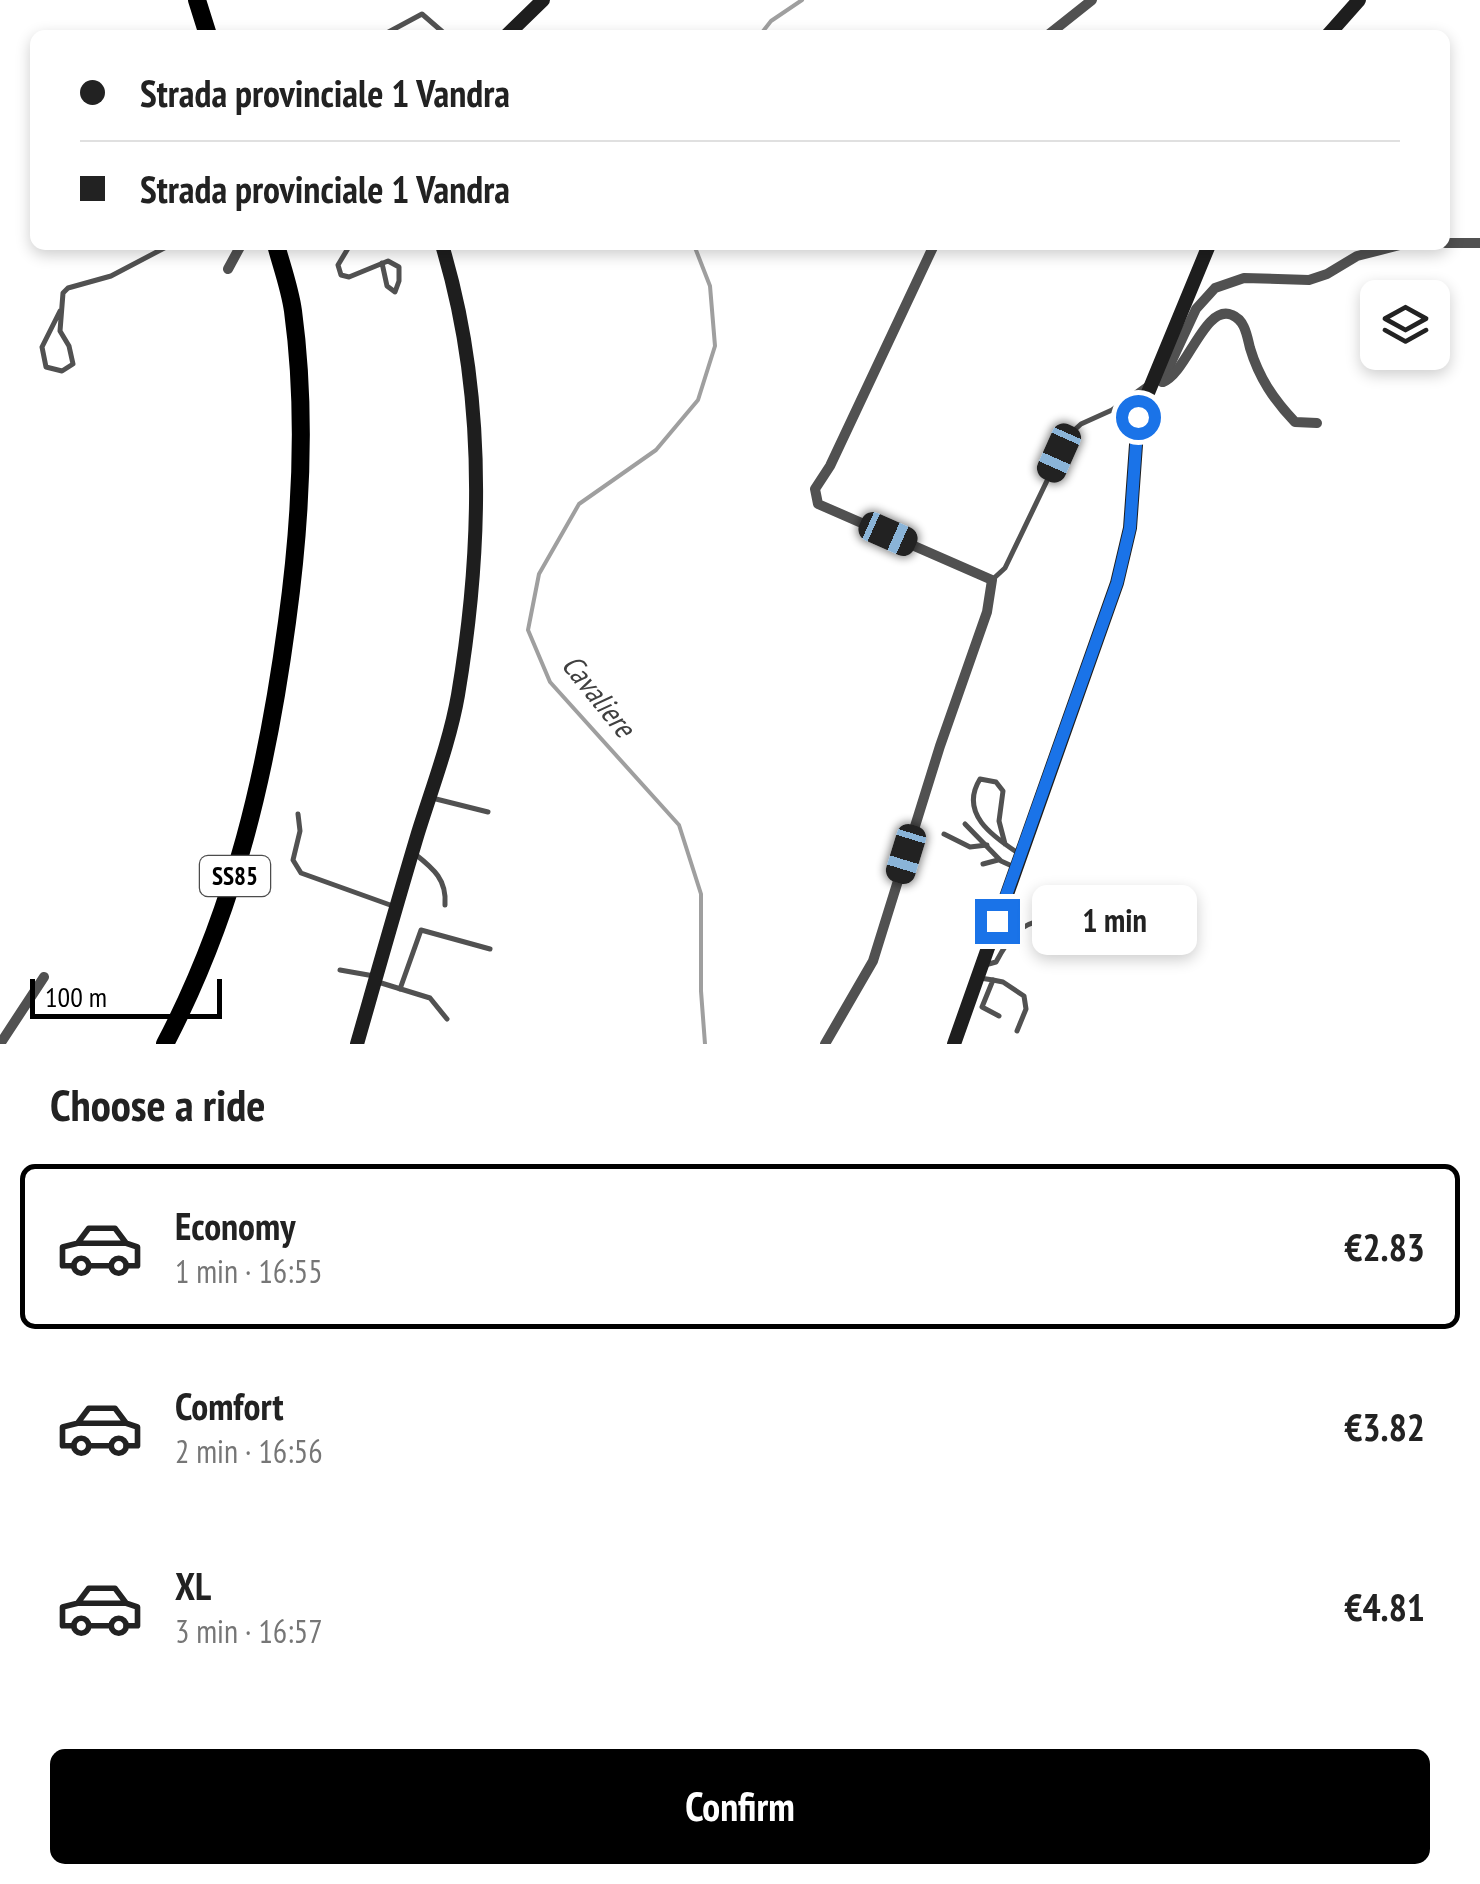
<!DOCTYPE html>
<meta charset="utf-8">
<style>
:root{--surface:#fff;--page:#f6f6f6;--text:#222;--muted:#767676;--line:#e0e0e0;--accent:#000}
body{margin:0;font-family:"PT Sans Narrow",sans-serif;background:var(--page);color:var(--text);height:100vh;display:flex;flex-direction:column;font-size:38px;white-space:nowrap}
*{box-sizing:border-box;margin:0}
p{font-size:32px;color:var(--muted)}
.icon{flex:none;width:55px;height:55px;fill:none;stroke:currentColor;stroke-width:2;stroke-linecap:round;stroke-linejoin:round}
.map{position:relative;height:1044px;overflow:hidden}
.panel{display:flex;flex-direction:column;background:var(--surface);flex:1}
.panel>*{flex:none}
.top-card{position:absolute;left:30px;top:30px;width:1420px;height:220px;border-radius:15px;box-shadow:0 5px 15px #0003;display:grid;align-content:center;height:220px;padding:0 50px;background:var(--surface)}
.controls{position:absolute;left:1360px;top:280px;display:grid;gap:20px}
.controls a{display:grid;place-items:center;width:90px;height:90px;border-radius:15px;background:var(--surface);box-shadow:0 5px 15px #0003;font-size:50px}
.scale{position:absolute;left:30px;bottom:25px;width:192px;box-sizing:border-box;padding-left:10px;border:5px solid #000;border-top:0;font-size:28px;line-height:35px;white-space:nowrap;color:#000;-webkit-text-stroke:8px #fff;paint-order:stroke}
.end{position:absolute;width:45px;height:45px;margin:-22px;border:12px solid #1a73e8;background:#fff;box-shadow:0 0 0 5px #fff}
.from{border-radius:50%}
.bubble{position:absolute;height:70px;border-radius:15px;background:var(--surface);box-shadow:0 5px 15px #0003;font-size:32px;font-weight:600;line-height:70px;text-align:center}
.car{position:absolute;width:30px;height:60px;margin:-30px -15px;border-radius:12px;box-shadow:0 0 8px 2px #0007;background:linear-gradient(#222 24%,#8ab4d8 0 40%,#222 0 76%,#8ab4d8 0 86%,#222 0)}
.top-card b{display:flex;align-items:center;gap:35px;height:95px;font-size:38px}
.top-card b+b{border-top:2px solid var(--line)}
.top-card i{width:25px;height:25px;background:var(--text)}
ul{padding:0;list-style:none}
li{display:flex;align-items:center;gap:30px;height:165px;margin:0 20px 15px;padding:0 30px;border:5px solid transparent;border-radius:15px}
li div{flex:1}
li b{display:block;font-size:38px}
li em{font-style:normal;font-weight:600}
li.active{border-color:var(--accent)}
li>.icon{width:90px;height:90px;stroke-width:1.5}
h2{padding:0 50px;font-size:45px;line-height:120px}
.button{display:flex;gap:20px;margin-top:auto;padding:20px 50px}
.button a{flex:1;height:115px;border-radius:15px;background:var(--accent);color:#fff;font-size:40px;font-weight:600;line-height:115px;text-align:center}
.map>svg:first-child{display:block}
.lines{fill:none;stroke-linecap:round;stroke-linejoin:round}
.stream{stroke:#9f9f9f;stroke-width:4}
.service{stroke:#515151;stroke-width:5}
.minor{stroke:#515151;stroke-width:10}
.secondary{stroke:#1e1e1e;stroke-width:14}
.trunk{stroke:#000;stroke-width:18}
.route{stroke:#1a73e8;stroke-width:12}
.labels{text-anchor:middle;stroke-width:9;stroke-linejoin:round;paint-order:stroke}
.shield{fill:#fff;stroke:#4c4c4c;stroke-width:2.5}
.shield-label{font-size:25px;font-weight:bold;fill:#000}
.water-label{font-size:30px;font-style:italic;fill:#404040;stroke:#fff}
</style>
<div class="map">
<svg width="1480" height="1044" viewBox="0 0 1480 1044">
<rect width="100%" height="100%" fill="#fff"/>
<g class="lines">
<g class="stream">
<path d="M760,35L771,21L802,0"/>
<path d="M694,245L710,286L715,346L698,400L656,450L579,504L539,574L528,630L550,682L679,825L701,894V991L705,1044"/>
</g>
<g class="service">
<path d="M383,35L422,14L445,34"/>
<path d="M350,245L338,265L341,275L349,277L388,261L399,267V281L395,292L387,286L382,263"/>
<path d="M60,311L42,347L46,367L62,371L73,364L69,346L60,331L63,293L68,288L111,276L170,245"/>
<path d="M992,580L1005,568L1069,435L1081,424L1112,410L1149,383"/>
<path d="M432,798L488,812"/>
<path d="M298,814L300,831L293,860L301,873L393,906"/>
<path d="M965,824L1001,861L1012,866"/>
<path d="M944,834L970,847L987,845"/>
<path d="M1005,844L999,821L1003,791L996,782L980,779C959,813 992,836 1018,853"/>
<path d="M415,854C434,869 447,880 445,905"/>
<path d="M983,864L998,860"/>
<path d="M985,965L996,962C1012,932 1028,914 1065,922C1073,923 1082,926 1089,925C1095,924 1099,921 1104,920L1123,930"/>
<path d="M340,970L374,976"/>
<path d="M980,978L993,980L982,1007L999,1016"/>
<path d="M993,980L1003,982L1024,996L1026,1009L1017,1031"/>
<path d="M378,982L430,998L447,1019"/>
<path d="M400,989L421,930L490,949"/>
</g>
<g class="minor">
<path d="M1048,35L1092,0"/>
<path d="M1445,243H1480"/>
<path d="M228,269L241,245"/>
<path d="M1162,382L1196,309L1215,288L1244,278L1309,280L1327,274L1357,256L1400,245"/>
<path d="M1163,382C1187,373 1205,303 1232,315C1245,320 1247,336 1250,348C1259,378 1274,400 1295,422L1317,423"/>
<path d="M0,1044L44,977"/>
<path d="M825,1044L873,961L940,746L987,612L992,580L818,504L815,489L830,466L934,245"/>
</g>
<g class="secondary">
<path d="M507,35L543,0"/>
<path d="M1328,35L1359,0"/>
<path d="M357,1044C377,974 397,903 418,833C432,788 450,741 458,695C483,546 486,390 442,245"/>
<path d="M954,1044L1117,583L1130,528L1138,417L1209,245"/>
</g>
<g class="trunk">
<path d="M197,0L208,35"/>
<path d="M165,1044C235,910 267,771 287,622C301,520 307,414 293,311C290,289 282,267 276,245"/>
</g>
</g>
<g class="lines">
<path class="route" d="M997,921L1117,583L1130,528L1138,417"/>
</g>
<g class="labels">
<rect class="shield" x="200" y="856" width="70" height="40" rx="8"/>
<g class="shield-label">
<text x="235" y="885">SS85</text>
</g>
<g class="water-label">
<text transform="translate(598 696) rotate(51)" y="10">Cavaliere</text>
</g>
</g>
</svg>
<div class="controls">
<a><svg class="icon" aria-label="layers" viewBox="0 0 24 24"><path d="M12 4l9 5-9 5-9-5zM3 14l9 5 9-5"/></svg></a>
</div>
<div class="scale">100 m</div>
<i class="end from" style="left:1138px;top:417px"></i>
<i class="end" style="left:997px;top:921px"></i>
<div class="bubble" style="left:1032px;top:885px;width:165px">1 min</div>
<i class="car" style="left:1059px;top:453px;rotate:204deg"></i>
<i class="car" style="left:888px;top:534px;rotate:114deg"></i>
<i class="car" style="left:906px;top:854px;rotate:197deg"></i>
<div class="top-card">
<b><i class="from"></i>Strada provinciale 1 Vandra</b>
<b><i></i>Strada provinciale 1 Vandra</b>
</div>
</div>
<section class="panel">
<h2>Choose a ride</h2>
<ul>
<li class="active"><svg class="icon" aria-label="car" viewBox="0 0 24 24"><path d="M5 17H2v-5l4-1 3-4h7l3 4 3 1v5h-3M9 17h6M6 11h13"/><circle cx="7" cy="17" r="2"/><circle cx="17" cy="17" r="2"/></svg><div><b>Economy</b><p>1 min · 16:55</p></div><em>€2.83</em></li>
<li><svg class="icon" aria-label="car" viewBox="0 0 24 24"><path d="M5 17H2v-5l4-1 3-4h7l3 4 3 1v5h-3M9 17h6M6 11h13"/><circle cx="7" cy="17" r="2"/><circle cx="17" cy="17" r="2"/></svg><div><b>Comfort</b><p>2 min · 16:56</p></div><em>€3.82</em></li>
<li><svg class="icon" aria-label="car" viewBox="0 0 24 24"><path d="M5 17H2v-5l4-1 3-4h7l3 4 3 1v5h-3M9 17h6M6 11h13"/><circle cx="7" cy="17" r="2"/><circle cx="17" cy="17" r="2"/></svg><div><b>XL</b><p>3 min · 16:57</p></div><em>€4.81</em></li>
</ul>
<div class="button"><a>Confirm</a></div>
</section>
